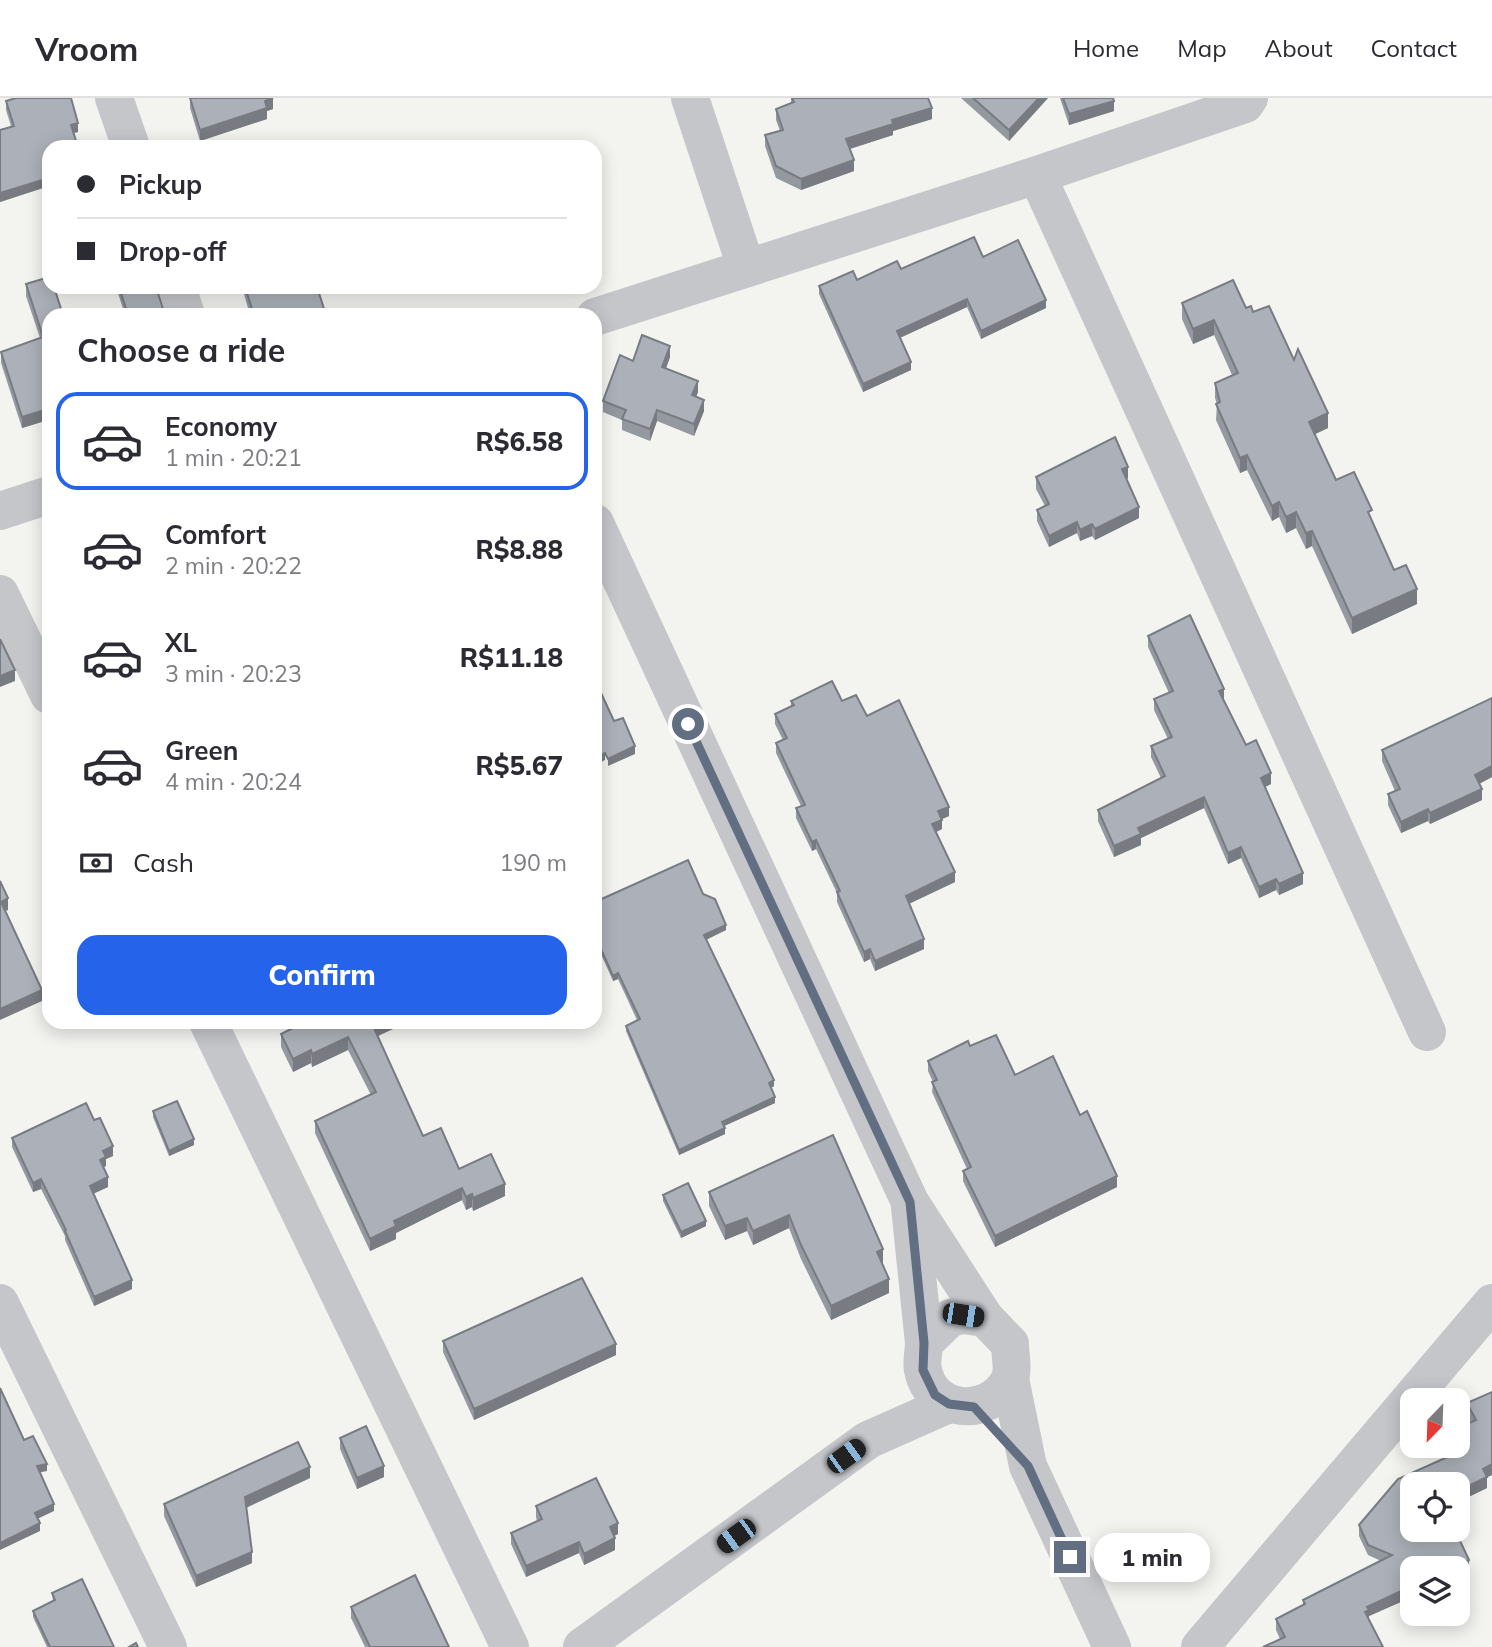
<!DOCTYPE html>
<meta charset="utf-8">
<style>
:root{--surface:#fff;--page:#f7f7f7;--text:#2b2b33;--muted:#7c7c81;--line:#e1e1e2;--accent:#2563eb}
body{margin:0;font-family:Mulish,sans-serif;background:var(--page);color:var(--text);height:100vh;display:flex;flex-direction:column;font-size:26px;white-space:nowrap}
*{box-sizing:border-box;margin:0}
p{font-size:23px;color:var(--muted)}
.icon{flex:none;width:38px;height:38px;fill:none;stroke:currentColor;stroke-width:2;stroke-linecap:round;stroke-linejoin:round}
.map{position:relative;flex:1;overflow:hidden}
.drawer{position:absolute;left:42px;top:210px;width:560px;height:721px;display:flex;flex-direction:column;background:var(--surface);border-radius:21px;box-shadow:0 4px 18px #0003}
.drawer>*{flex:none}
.hud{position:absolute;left:42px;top:42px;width:560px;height:154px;border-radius:21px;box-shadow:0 4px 18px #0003;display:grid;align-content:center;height:154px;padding:0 35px;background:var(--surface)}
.needle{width:46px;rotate:203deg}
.controls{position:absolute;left:1400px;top:1290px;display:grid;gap:14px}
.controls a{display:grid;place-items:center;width:70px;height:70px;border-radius:14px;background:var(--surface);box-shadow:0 4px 18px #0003;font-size:35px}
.end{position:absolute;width:32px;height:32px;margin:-16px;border:9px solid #626e82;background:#fff;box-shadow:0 0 0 4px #fff}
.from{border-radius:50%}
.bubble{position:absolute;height:49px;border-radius:21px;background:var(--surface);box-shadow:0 4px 18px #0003;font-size:23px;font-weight:800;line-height:49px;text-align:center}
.car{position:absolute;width:21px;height:42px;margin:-21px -10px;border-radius:9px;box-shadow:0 0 5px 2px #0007;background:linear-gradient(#222 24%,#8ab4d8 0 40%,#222 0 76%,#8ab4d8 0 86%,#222 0)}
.hud b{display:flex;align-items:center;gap:24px;height:66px;font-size:26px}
.hud b+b{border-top:2px solid var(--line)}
.hud i{width:18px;height:18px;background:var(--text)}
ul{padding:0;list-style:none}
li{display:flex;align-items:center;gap:21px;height:98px;margin:0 14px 10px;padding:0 21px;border:4px solid transparent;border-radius:21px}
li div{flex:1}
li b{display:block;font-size:26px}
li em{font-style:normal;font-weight:800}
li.current{border-color:var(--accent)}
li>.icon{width:63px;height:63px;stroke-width:1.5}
h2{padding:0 35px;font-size:32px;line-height:84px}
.pay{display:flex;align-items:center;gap:18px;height:77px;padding:0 35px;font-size:26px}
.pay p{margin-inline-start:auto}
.primary-button{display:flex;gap:14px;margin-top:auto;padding:14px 35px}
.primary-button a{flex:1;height:80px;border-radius:21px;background:var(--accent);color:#fff;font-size:28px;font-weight:800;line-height:80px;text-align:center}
header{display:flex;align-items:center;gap:42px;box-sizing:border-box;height:98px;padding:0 35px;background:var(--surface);border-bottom:2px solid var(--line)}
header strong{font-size:33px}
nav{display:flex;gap:38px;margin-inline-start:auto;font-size:24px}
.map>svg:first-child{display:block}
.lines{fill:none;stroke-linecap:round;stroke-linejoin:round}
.minor{stroke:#c4c6ca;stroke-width:38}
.wall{fill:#94989f}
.shaded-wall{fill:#787c82}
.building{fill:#acb1b9;stroke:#787c82;stroke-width:2}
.route{stroke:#626e82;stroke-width:9}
</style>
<header>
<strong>Vroom</strong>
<nav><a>Home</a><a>Map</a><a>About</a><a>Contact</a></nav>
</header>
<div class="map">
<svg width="1492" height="1549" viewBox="0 0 1492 1549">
<rect width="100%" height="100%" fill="#f3f4f0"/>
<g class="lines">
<g class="minor">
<path d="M114,0L131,49"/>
<path d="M690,0L746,169"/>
<path d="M1037,77L1427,934"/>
<path d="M177,189L186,217"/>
<path d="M595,219L1037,77L1245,6L1249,0"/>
<path d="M0,413L49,397"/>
<path d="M595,425L910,1104L985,1220"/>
<path d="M0,496L49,597"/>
<path d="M208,924L510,1549"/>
<path d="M910,1109L924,1245"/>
<path d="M0,1205L168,1549"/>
<path d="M963,1217L985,1220L1010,1246C1010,1256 1014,1274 1009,1283C988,1321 931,1315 923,1272C921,1264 924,1253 924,1245L950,1220Z"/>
<path d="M1010,1281L1028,1368L1112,1549"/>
<path d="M582,1549L868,1342L949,1306"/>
<path d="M1200,1549L1492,1205"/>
</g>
</g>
<g class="wall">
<path d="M190,0L273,11L267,13V21L200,43L190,10Z"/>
<path d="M791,0H928L932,21L893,33V37L850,51L854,73L801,92L776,80L765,48V37L780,33L776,22V11L791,5Z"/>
<path d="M961,0H1048L1009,43Z"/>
<path d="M1060,0H1113L1114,13L1069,27Z"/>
<path d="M6,3L78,34L74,35L49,49V88L0,104L11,28L6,12Z"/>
<path d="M983,159L1046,210L981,241L967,209L900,240L911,272L863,294L819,196V188L857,182L901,171Z"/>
<path d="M26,186L49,217V326L48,322L22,330L1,265V254L40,240L26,198Z"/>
<path d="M116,189H156L165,217H125Z"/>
<path d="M242,189H317L326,217H250Z"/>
<path d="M1182,205L1246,210L1253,214L1294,262L1328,330L1315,336L1336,382L1372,422L1394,472L1417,506L1352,536L1312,448L1306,451L1296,430L1286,435L1279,419L1272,423L1247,372L1240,375L1216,322L1217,306L1215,300V285L1232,277L1214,237L1193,246L1182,221Z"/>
<path d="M670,259L666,271L698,294L696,299L704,313L694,338L657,323L650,343L622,332V322L603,314V303L633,263Z"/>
<path d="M1036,379L1128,380L1126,381L1139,420L1095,442L1092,438L1080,443L1077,435L1049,449L1037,423V412L1045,408L1036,391Z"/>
<path d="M1148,538L1224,602L1246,647L1271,686L1265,689L1303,786L1279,797L1276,792L1259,800L1241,760L1228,766L1204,710L1141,740V747L1114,759L1098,723V712L1161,680L1151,659V648L1168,641L1154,612V601L1169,595L1148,549Z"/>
<path d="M791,603H842L867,618L949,718L941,721L942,731L936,734L955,784L909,806L924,851L875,873L870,861L864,864L837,804V795L816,751L812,753L796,720V710L801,708L776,655V645L783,642L775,626V616L791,609Z"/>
<path d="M1382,652L1492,679L1479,686L1482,702L1430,726L1428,723L1401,735L1388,707V696L1395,693L1382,663Z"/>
<path d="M703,796L726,832L706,841L774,988L771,990L775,1005L724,1028L725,1036L679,1057L626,933V928L637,922L618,881L613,883L595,843V804Z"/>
<path d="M292,924H408L378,938L423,1038L459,1071L505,1098L473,1113L472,1109L466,1112L462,1102L396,1135V1141L370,1153L315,1035V1023L371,997L348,952L312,969L311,965L293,974L281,949V936L294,930Z"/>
<path d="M970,948L1080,1017L1117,1089L995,1149L963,1083V1073L967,1071L932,994L933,984L928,973V963Z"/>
<path d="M153,1013L194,1047L169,1058L153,1019Z"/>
<path d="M94,1022L113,1058L106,1061V1068L103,1069L108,1089L93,1096L132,1191L94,1208L65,1142V1138L41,1091L33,1094L12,1049V1040Z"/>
<path d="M833,1037L883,1165L882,1166L889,1195L831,1222L801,1161L789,1130L753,1147L747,1133L725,1142L709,1108V1094Z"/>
<path d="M663,1097L706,1128L681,1140L663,1103Z"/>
<path d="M443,1243L616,1257L474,1322L443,1254Z"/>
<path d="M1492,1294V1377L1487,1379V1390L1458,1404V1386H1412V1432H1455L1469,1462V1473L1458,1478V1470H1412V1499L1369,1518V1522L1383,1549H1263L1280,1541L1276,1532V1521L1303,1507V1502L1381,1463L1368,1457L1359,1438V1427L1398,1381L1448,1359L1447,1356V1348H1458V1330L1471,1324L1467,1316V1305Z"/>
<path d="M340,1340L384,1379L357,1391L340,1351Z"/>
<path d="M310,1380L246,1410L252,1465L196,1489L164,1418V1406Z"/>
<path d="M536,1408L618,1436L614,1438L615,1452L584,1467L579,1455L526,1479L511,1446V1435L537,1423L536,1419Z"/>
<path d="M52,1495L114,1549H47L33,1519V1513L53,1503Z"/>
<path d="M351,1509L449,1549H365L351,1520Z"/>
</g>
<g class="shaded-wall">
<path d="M273,0V11L267,13V21L200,43V32L265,3Z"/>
<path d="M1039,0H1048L1009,43V32Z"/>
<path d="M1114,3V13L1069,27V16Z"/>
<path d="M932,10V21L893,33V37L846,52V41L892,22Z"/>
<path d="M78,25V34L71,35V27Z"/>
<path d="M854,62V73L801,92V81Z"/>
<path d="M49,80V88L0,104V95Z"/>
<path d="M967,201V209L897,241V233Z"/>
<path d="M1046,202V210L981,241V233Z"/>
<path d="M1214,222V237L1193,246V231Z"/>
<path d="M670,248V259L662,280V269Z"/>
<path d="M911,264V272L863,294V286Z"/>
<path d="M698,283V294L692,308V297Z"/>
<path d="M704,302V313L694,338V326Z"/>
<path d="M48,311V322L22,330V319Z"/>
<path d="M657,312V323L650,343V331Z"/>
<path d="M1328,315V330L1309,339V324Z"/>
<path d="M1247,357V372L1240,375V360Z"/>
<path d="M1128,369V380L1122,383V371Z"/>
<path d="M1279,404V419L1272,423V408Z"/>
<path d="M1139,409V420L1095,442V431Z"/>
<path d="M1296,414V430L1286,435V419Z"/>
<path d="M1077,424V435L1049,449V438Z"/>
<path d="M1092,426V438L1080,443V432Z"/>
<path d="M1312,433V448L1306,451V435Z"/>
<path d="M1417,491V506L1352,536V520Z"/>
<path d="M15,572V583L0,589V578Z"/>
<path d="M1224,591V602L1219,604V593Z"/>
<path d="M635,648V656L608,668V661Z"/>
<path d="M605,655V662L595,667V660Z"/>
<path d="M1492,668V679L1475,688V677Z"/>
<path d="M1271,675V686L1261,691V680Z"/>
<path d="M1482,691V702L1430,726V715Z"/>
<path d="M1204,699V710L1141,740V747L1114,759V748L1138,730Z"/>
<path d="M949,709V718L938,723V713Z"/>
<path d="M1428,711V723L1401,735V724Z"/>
<path d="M942,722V731L932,736V726Z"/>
<path d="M816,742V751L812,753V744Z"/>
<path d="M1241,749V760L1228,766V755Z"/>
<path d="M955,774V784L906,807V798Z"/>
<path d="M1303,775V786L1279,797V786Z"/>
<path d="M1276,781V792L1259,800V789Z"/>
<path d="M8,800V812L1,815V804Z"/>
<path d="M726,827V832L704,843V837Z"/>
<path d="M924,841V851L875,873V863Z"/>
<path d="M870,851V861L864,864V854Z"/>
<path d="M618,875V881L613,883V878Z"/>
<path d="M42,892V903L0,922V911Z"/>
<path d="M381,924H408L373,940V928Z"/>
<path d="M348,939V952L312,969V956Z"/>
<path d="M311,952V965L293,974V961Z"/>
<path d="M774,982V988L769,991V985Z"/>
<path d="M775,999V1005L722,1029V1024Z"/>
<path d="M725,1030V1036L679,1057V1052Z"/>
<path d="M194,1041V1047L169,1058V1053Z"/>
<path d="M113,1048V1058L106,1061V1068L100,1071V1062L103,1053Z"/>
<path d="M1117,1078V1089L995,1149V1138Z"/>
<path d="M108,1079V1089L90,1097V1088Z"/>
<path d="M41,1081V1091L33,1094V1085Z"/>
<path d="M505,1086V1098L473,1113V1100Z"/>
<path d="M462,1090V1102L396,1135V1141L370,1153V1141L394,1123Z"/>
<path d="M472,1096V1109L466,1112V1099Z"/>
<path d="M789,1117V1130L753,1147V1133Z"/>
<path d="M747,1120V1133L725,1142V1128Z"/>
<path d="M706,1123V1128L681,1140V1134Z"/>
<path d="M883,1151V1165L877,1168V1154Z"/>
<path d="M889,1181V1195L831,1222V1208Z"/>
<path d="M132,1182V1191L94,1208V1199Z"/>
<path d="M616,1246V1257L474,1322V1311Z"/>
<path d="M47,1366V1373L37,1375V1368Z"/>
<path d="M1492,1366V1377L1483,1381V1371Z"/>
<path d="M384,1368V1379L357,1391V1380Z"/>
<path d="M310,1369V1380L245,1410V1399Z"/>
<path d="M1487,1379V1390L1458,1404V1393Z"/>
<path d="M54,1406V1413L35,1422V1415Z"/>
<path d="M40,1425V1433L0,1452V1445Z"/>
<path d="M618,1425V1436L610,1440V1429Z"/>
<path d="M615,1440V1452L584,1467V1456Z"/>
<path d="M579,1444V1455L526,1479V1468Z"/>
<path d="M252,1454V1465L196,1489V1478Z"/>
<path d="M1469,1462V1473L1458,1478V1470H1452Z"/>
<path d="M1412,1488V1499L1369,1518V1522L1365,1514L1367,1509Z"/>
</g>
<g class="building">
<path d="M16,0H71L78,25L71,27L78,49H49V80L0,95V32L14,28L6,3Z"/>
<path d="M190,0H273L265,3L267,10L200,32Z"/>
<path d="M792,0H928L932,10L892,22L893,26L846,41L854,62L801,81L776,68L765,37L783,32L776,11L794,4Z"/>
<path d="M973,0H1039L1009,32Z"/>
<path d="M1063,0H1113L1114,3L1069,16Z"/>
<path d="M974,139L983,159L1018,142L1046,202L981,233L967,201L897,233L911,264L863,286L819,188L853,173L857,182L897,163L901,171Z"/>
<path d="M49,179V189H54L63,217H49V314L48,311L22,319L1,254L43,239L26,186Z"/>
<path d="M1233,182L1246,210L1251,208L1253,214L1269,208L1294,262L1298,251L1328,315L1309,324L1336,382L1354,374L1372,412L1368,414L1394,472L1406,467L1417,491L1352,520L1312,433L1306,435L1296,414L1286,419L1279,404L1272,408L1247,357L1240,360L1216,306L1220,304L1215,285L1238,275L1214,222L1193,231L1182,205Z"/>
<path d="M119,189H156L165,217H128Z"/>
<path d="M245,189H317L326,217H254Z"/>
<path d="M642,237L670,248L662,269L698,283L692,297L704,302L694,326L657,312L650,331L622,321L626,312L603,303L620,257L633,263Z"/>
<path d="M1115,339L1128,369L1122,371L1139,409L1095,431L1092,426L1080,432L1077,424L1049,438L1037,412L1049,406L1036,379Z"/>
<path d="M1190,517L1224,591L1219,593L1246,647L1256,642L1271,675L1261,680L1303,775L1279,786L1276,781L1259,789L1241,749L1228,755L1204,699L1138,730L1141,736L1114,748L1098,712L1165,678L1151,648L1172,639L1154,601L1173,593L1148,538Z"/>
<path d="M0,541L15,572L0,578Z"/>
<path d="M595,582L614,623L623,620L635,648L608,661L605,655L595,660Z"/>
<path d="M832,583L842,603L856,597L867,618L899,602L949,709L938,713L942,722L932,726L955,774L906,798L924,841L875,863L870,851L864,854L837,794L840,793L816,742L812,744L796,710L805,707L776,645L787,640L775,616L794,607L791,603Z"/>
<path d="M1492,600V668L1475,677L1482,691L1430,715L1428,711L1401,724L1388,696L1400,691L1382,652Z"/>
<path d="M688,762L703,796L715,801L726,827L704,837L774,982L769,985L775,999L722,1024L725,1030L679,1052L626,928L640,921L618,875L613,878L595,838V804Z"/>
<path d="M0,783L8,800L1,804L42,892L0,911Z"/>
<path d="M297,924H381L373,928L423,1038L441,1030L459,1071L491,1056L505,1086L473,1100L472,1096L466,1099L462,1090L394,1123L396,1128L370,1141L315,1023L376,994L348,939L312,956L311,952L293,961L281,936L299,927Z"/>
<path d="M996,937L1015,977L1053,958L1080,1017L1087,1013L1117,1078L995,1138L963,1073L971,1069L932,984L937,982L928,963L968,943L970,948Z"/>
<path d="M177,1003L194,1041L169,1053L153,1013Z"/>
<path d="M86,1005L94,1022L100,1020L113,1048L103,1053L106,1059L100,1062L108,1079L90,1088L132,1182L94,1199L65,1133L66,1132L41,1081L33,1085L12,1040Z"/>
<path d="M833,1037L883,1151L877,1154L889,1181L831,1208L801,1147L789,1117L753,1133L747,1120L725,1128L709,1094Z"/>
<path d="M688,1085L706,1123L681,1134L663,1097Z"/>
<path d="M582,1180L616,1246L474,1311L443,1243Z"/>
<path d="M0,1290L24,1342L33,1338L47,1366L37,1368L54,1406L35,1415L40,1425L0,1445Z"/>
<path d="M1492,1294V1366L1483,1371L1487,1379L1458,1393V1386H1412V1432H1455L1469,1462L1452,1470H1412V1488L1367,1509L1369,1512L1365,1514L1383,1549H1263L1285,1539L1276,1521L1305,1506L1303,1502L1392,1457L1368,1447L1359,1427L1398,1381L1452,1357L1447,1348H1458V1341L1460,1340L1458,1336V1330L1476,1322L1467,1305Z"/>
<path d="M366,1328L384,1368L357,1380L340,1340Z"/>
<path d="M298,1344L310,1369L245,1399L252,1454L196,1478L164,1406Z"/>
<path d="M596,1380L618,1425L610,1429L615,1440L584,1456L579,1444L526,1468L511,1435L542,1421L536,1408Z"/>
<path d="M415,1477L449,1549H370L351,1509Z"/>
<path d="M82,1481L114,1549H50L33,1513L55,1502L52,1495Z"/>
<path d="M136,1545L138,1549H129Z"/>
</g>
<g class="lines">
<path class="route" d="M688,626L910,1104L924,1245L923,1272L935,1297L949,1306L974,1309L1028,1368L1070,1459"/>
</g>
</svg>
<div class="controls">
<a><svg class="needle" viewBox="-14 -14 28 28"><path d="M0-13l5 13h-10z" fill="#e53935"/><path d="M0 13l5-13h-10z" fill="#7c7c81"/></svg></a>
<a><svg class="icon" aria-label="locate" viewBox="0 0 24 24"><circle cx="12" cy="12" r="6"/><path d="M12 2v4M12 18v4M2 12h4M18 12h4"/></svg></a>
<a><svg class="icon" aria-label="layers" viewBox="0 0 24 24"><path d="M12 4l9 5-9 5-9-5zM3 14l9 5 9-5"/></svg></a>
</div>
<i class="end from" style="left:688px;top:626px"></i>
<i class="end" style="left:1070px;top:1459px"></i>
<div class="bubble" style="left:1094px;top:1435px;width:116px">1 min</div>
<i class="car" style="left:963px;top:1217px;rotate:99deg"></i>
<i class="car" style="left:846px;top:1358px;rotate:54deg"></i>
<i class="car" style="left:736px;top:1438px;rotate:234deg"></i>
<div class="hud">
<b><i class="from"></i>Pickup</b>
<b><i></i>Drop-off</b>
</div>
<section class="drawer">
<h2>Choose a ride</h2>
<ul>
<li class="current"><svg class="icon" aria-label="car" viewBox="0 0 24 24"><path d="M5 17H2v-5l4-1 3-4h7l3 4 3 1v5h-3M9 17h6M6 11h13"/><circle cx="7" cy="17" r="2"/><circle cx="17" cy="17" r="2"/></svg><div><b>Economy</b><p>1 min · 20:21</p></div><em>R$6.58</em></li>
<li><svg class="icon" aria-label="car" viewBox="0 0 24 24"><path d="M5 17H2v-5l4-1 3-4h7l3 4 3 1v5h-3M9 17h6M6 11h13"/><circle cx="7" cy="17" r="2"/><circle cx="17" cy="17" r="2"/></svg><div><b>Comfort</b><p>2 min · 20:22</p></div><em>R$8.88</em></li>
<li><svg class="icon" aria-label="car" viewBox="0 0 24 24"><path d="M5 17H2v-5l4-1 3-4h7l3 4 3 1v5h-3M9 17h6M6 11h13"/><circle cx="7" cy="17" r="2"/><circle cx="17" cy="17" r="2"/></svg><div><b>XL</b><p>3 min · 20:23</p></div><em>R$11.18</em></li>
<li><svg class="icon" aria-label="car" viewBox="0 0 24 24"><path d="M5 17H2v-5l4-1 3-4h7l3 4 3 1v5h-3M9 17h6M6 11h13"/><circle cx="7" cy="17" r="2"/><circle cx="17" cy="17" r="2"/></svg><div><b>Green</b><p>4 min · 20:24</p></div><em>R$5.67</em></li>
</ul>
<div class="pay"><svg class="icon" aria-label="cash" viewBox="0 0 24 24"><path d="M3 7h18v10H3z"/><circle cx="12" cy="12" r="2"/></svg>Cash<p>190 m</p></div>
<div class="primary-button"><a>Confirm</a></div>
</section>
</div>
